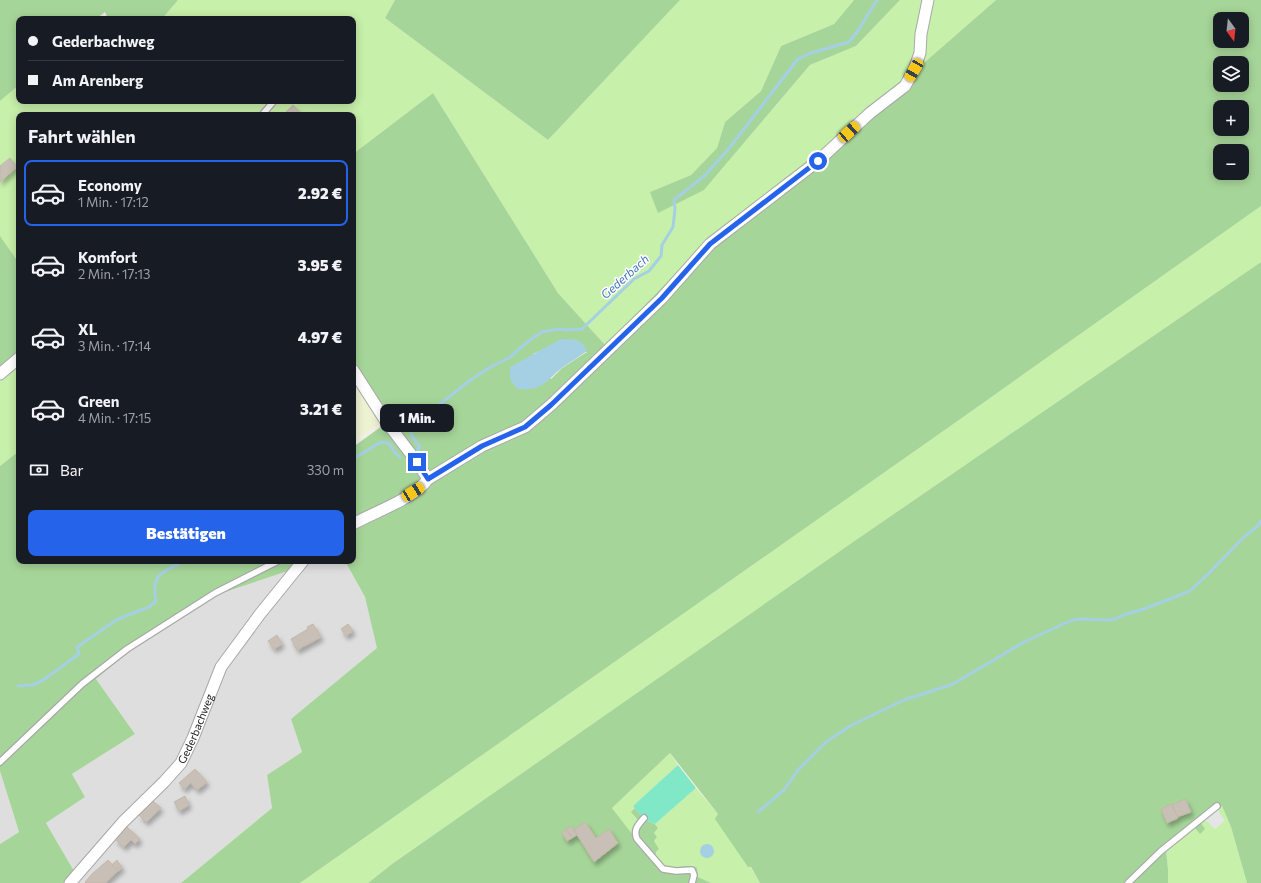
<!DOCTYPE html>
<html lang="de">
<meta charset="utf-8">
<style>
:root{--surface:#171b24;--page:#20242c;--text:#f1f3f6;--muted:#9ea1a6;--line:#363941;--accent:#2563eb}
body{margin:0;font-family:Commissioner,sans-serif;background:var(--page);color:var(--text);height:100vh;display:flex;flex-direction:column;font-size:15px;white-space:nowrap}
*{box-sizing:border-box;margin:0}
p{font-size:13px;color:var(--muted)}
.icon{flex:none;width:22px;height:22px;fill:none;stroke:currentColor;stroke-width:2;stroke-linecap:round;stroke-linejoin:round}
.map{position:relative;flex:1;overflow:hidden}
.panel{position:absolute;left:16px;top:112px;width:340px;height:452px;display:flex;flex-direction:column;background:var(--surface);border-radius:8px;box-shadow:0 2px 10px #0003}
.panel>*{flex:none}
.top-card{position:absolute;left:16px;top:16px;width:340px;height:88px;border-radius:8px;box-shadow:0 2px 10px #0003;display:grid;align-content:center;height:88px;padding:0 12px;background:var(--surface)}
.needle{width:26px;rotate:165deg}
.controls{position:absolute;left:1213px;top:12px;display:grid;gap:8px}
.controls a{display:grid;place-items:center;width:36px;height:36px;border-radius:8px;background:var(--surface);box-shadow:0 2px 10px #0003;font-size:20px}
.end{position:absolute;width:18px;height:18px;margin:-9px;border:5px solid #2563eb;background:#fff;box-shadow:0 0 0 2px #fff}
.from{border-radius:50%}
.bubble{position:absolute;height:28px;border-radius:8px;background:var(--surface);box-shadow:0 2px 10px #0003;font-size:13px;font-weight:800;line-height:28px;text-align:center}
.car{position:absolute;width:12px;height:24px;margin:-12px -6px;border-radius:5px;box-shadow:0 0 3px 1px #0007;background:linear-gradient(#f5c518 24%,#345 0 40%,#f5c518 0 76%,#345 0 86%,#f5c518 0)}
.top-card b{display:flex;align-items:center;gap:14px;height:38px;font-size:15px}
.top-card b+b{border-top:1px solid var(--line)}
.top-card i{width:10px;height:10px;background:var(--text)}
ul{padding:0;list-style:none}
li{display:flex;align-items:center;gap:12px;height:66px;margin:0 8px 6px;padding:0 4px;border:2px solid transparent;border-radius:8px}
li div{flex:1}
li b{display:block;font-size:15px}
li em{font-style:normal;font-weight:800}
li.selected{border-color:var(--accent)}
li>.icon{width:36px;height:36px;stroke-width:1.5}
h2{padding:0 12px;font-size:18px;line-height:48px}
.pay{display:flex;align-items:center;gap:10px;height:44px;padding:0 12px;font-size:15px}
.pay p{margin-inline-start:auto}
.cta{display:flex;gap:8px;margin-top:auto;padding:8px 12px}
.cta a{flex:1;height:46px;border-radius:8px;background:var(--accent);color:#fff;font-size:16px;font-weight:800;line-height:46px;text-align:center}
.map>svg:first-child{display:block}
.residential{fill:#dfdede}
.farmland{fill:#edf2d2}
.grass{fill:#c7f0aa}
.forest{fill:#a6d599;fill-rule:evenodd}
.pitch{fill:#80e7c7}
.parking{fill:#e5e5e5}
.water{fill:#a5d0e3}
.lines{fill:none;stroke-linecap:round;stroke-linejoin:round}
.stream{stroke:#a5d0e3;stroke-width:3}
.building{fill:#c8bfb6;stroke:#c6b7a8;filter:url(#shadow)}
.lane-casing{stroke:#a8a8a8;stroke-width:8}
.street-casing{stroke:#a8a8a8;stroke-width:13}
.lane{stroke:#fff;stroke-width:5.5}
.street{stroke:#fff;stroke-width:11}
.route{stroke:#2563eb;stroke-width:5}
.labels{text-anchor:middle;stroke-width:3;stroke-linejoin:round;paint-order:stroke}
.street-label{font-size:11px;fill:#212121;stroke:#fff}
.water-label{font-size:12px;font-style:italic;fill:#47b;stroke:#fff}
</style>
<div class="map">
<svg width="1261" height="883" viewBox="0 0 1261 883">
<defs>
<filter id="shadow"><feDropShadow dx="2.5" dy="4" stdDeviation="2" flood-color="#0004"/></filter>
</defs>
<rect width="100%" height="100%" fill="#f2efe7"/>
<g class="residential">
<path d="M318,561H345L365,597L378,648L291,719L302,752L267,775L272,808L181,883H78L73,876L74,871L46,823L85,797L72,774L135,734L96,679L128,652L216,595Z"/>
<path d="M0,771L19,832L0,844Z"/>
</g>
<path class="farmland" d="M353,377L382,421L353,442Z"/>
<g class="grass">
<path d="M178,0H395L385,18L548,140L680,0H854L834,24L781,46L761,91L725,122L717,148L691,175L650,192L704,190L810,65L856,46L900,0H996L815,158L707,240L606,346L558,293L433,93L353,154V115H19V263L0,236V101L19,85V101H353V19H162Z"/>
<path d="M1261,206V262L853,542L392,864L368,883H300L959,420Z"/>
<path d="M19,356V451L0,466V371Z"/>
<path d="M670,753L678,765L633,806L635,808L632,812L639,820L632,835L612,808Z"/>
<path d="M696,788L718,814L760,883H711L698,877V872L688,866C671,869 667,870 655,857L656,852L659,849L653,841L657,837L654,833L658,828L655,824Z"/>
<path d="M1222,806L1231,827L1247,883H1168V869L1166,850L1195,828L1200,833L1201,823L1203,821H1208L1215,829L1224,821L1219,813L1218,809Z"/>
</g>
<g class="forest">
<path d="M0,0H178L162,19H108L105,12L96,19H19V85L0,101Z"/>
<path d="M395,0H680L548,140L385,18Z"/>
<path d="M854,0H900L856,46L810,65L704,190L658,213L650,192L691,175L717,148L725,122L761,91L781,46L834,24Z"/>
<path d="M996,0H1261V206L959,420L300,883H181L272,808L267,775L302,752L291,719L377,648L365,597L345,561H353V447L389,421L353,365V154L433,93L558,293L606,346L707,240L815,158ZM1220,19H1242V41H1220ZM1220,63H1242V85H1220ZM1220,107H1242V129H1220ZM1220,151H1242V173H1220ZM544,349L587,352L562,368L551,379L533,354Z"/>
<path d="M0,236L19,263V356L0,371Z"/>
<path d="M1261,262V883H1247L1231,827L1222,806L1201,823L1205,829L1200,834L1195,828L1166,850L1168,869V883H760L751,867H748L715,819L718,814L670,753L612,808L632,834L633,828L639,821L631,812L635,808L645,820L655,824L658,828L654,833L657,837L654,841L659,849L656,852L655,857C658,860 661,864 664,866C674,872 687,862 697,868L698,877L711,883H368L392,864L853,542Z"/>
<path d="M19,451V561H318L216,595L128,652L96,679L135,734L72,774L85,797L46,823L74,871L73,876L78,883H0V844L19,832L0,771V466Z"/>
</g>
<path class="pitch" d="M678,765L696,788L655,824L645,820L633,806Z"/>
<path class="parking" d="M1218,809L1219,813L1225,820L1215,829L1206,820Z"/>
<g class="water">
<path d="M561,339C574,340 582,338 587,351C579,357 570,362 563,367C544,382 544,391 517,389L510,379V367Z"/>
<circle cx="707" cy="851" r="7"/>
</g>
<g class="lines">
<g class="stream">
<path d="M417,450L420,447L411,435L413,425L472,379L492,366L509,358L530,340L542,332L559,329L567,330L582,329L634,279L649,271L661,256L662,245L673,227L675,209L674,200L704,176L726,152L798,59L811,53L849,42L857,32L877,0"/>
<path d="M353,459L381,442L389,443L395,453L400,457"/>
<path d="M18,686L32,685L42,681L79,654L77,647L118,619L149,607L156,601C150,574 164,571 184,561"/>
<path d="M758,812L784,790L798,770L826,742L850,726L904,700L953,684L1024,642L1070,621L1079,619L1108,620L1116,619L1123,615L1144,609L1190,591L1209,573L1244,537L1258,526L1261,521"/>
</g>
</g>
<g class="building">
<path d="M293,105L302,115H283Z"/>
<path d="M10,158L17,167L0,182V166Z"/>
<path d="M313,624L321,637L297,650L291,639L308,629L307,627Z"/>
<path d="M348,624L353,631L346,636L341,629Z"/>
<path d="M277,635L282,644L274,649L268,641Z"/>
<path d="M195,769L207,782L197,790L191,783L184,789L179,783Z"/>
<path d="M185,796L189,805L179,811L174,802Z"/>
<path d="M1185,799L1191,812L1177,817L1172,805Z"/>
<path d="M153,801L161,808L146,822L139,815Z"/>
<path d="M1171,804L1178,818L1167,823L1161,809Z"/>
<path d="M585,822L596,838L609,829L618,843L594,862L574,830Z"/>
<path d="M571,826L577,835L572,838L566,829Z"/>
<path d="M127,827L140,839L135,844L131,840L124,847L115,839Z"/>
<path d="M566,829L572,838L567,841L562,833Z"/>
<path d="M108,860L118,871L105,883H86L85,882L92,874Z"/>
<path d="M117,860L122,868L118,871L112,865Z"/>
</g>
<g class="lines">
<defs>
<g id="lane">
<path d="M262,115L274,101"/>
<path d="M0,762L82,684L127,649L215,593L278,561"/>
<path d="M644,818C638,825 633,830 637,839L663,869L676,871L692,870L694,875L692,883"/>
<path d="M1128,883L1161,851L1217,806"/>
</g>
<g id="street">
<path d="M353,370L385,420L417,462L428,479"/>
<path d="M0,374L19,358"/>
<path d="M353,524C374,512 414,499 428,479L482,446L525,427L551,405L662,298L710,244L818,161L870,113L905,86L914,70L920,53L921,34L928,0"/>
<path id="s1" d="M70,883L123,822L164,782L181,763L193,738L221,667L260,614L303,561"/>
</g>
</defs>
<use href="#lane" class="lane-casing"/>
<use href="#street" class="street-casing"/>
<use href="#lane" class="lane"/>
<use href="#street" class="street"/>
</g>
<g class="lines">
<path class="route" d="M417,462L428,479L482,446L525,427L551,405L662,298L710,244L818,161"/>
</g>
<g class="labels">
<g class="street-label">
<text dy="4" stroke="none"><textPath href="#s1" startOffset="201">Gederbachweg</textPath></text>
</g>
<g class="water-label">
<text transform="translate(625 277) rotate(-42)" y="4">Gederbach</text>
</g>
</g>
</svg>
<div class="controls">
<a><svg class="needle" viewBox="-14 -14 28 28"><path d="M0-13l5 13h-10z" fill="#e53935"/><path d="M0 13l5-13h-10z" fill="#9ea1a6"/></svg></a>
<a><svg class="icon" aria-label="layers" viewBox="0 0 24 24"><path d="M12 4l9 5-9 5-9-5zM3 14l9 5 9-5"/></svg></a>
<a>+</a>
<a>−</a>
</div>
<i class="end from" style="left:818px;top:161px"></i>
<i class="end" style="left:417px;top:462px"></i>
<div class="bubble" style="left:380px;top:404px;width:74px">1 Min.</div>
<i class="car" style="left:914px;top:70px;rotate:210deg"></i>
<i class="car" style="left:849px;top:132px;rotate:48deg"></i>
<i class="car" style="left:413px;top:492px;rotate:58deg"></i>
<div class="top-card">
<b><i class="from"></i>Gederbachweg</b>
<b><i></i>Am Arenberg</b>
</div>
<section class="panel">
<h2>Fahrt wählen</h2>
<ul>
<li class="selected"><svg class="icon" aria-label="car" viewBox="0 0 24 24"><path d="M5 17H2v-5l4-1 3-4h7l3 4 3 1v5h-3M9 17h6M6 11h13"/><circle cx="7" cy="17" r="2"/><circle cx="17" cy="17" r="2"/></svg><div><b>Economy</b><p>1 Min. · 17:12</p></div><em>2.92 €</em></li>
<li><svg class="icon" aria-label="car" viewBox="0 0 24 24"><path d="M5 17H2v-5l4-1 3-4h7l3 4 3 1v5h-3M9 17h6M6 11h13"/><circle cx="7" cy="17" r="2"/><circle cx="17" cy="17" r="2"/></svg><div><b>Komfort</b><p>2 Min. · 17:13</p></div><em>3.95 €</em></li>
<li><svg class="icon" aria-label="car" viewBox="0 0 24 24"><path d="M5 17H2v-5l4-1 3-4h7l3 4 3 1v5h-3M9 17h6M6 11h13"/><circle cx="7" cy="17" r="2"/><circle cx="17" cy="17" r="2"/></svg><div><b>XL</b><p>3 Min. · 17:14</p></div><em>4.97 €</em></li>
<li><svg class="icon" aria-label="car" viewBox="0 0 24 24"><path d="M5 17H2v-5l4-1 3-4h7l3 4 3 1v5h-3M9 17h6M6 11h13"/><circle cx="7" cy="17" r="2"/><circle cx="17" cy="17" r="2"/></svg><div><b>Green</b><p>4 Min. · 17:15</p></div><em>3.21 €</em></li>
</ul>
<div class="pay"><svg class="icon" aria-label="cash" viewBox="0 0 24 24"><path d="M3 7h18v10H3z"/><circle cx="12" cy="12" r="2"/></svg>Bar<p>330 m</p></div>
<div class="cta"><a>Bestätigen</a></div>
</section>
</div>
